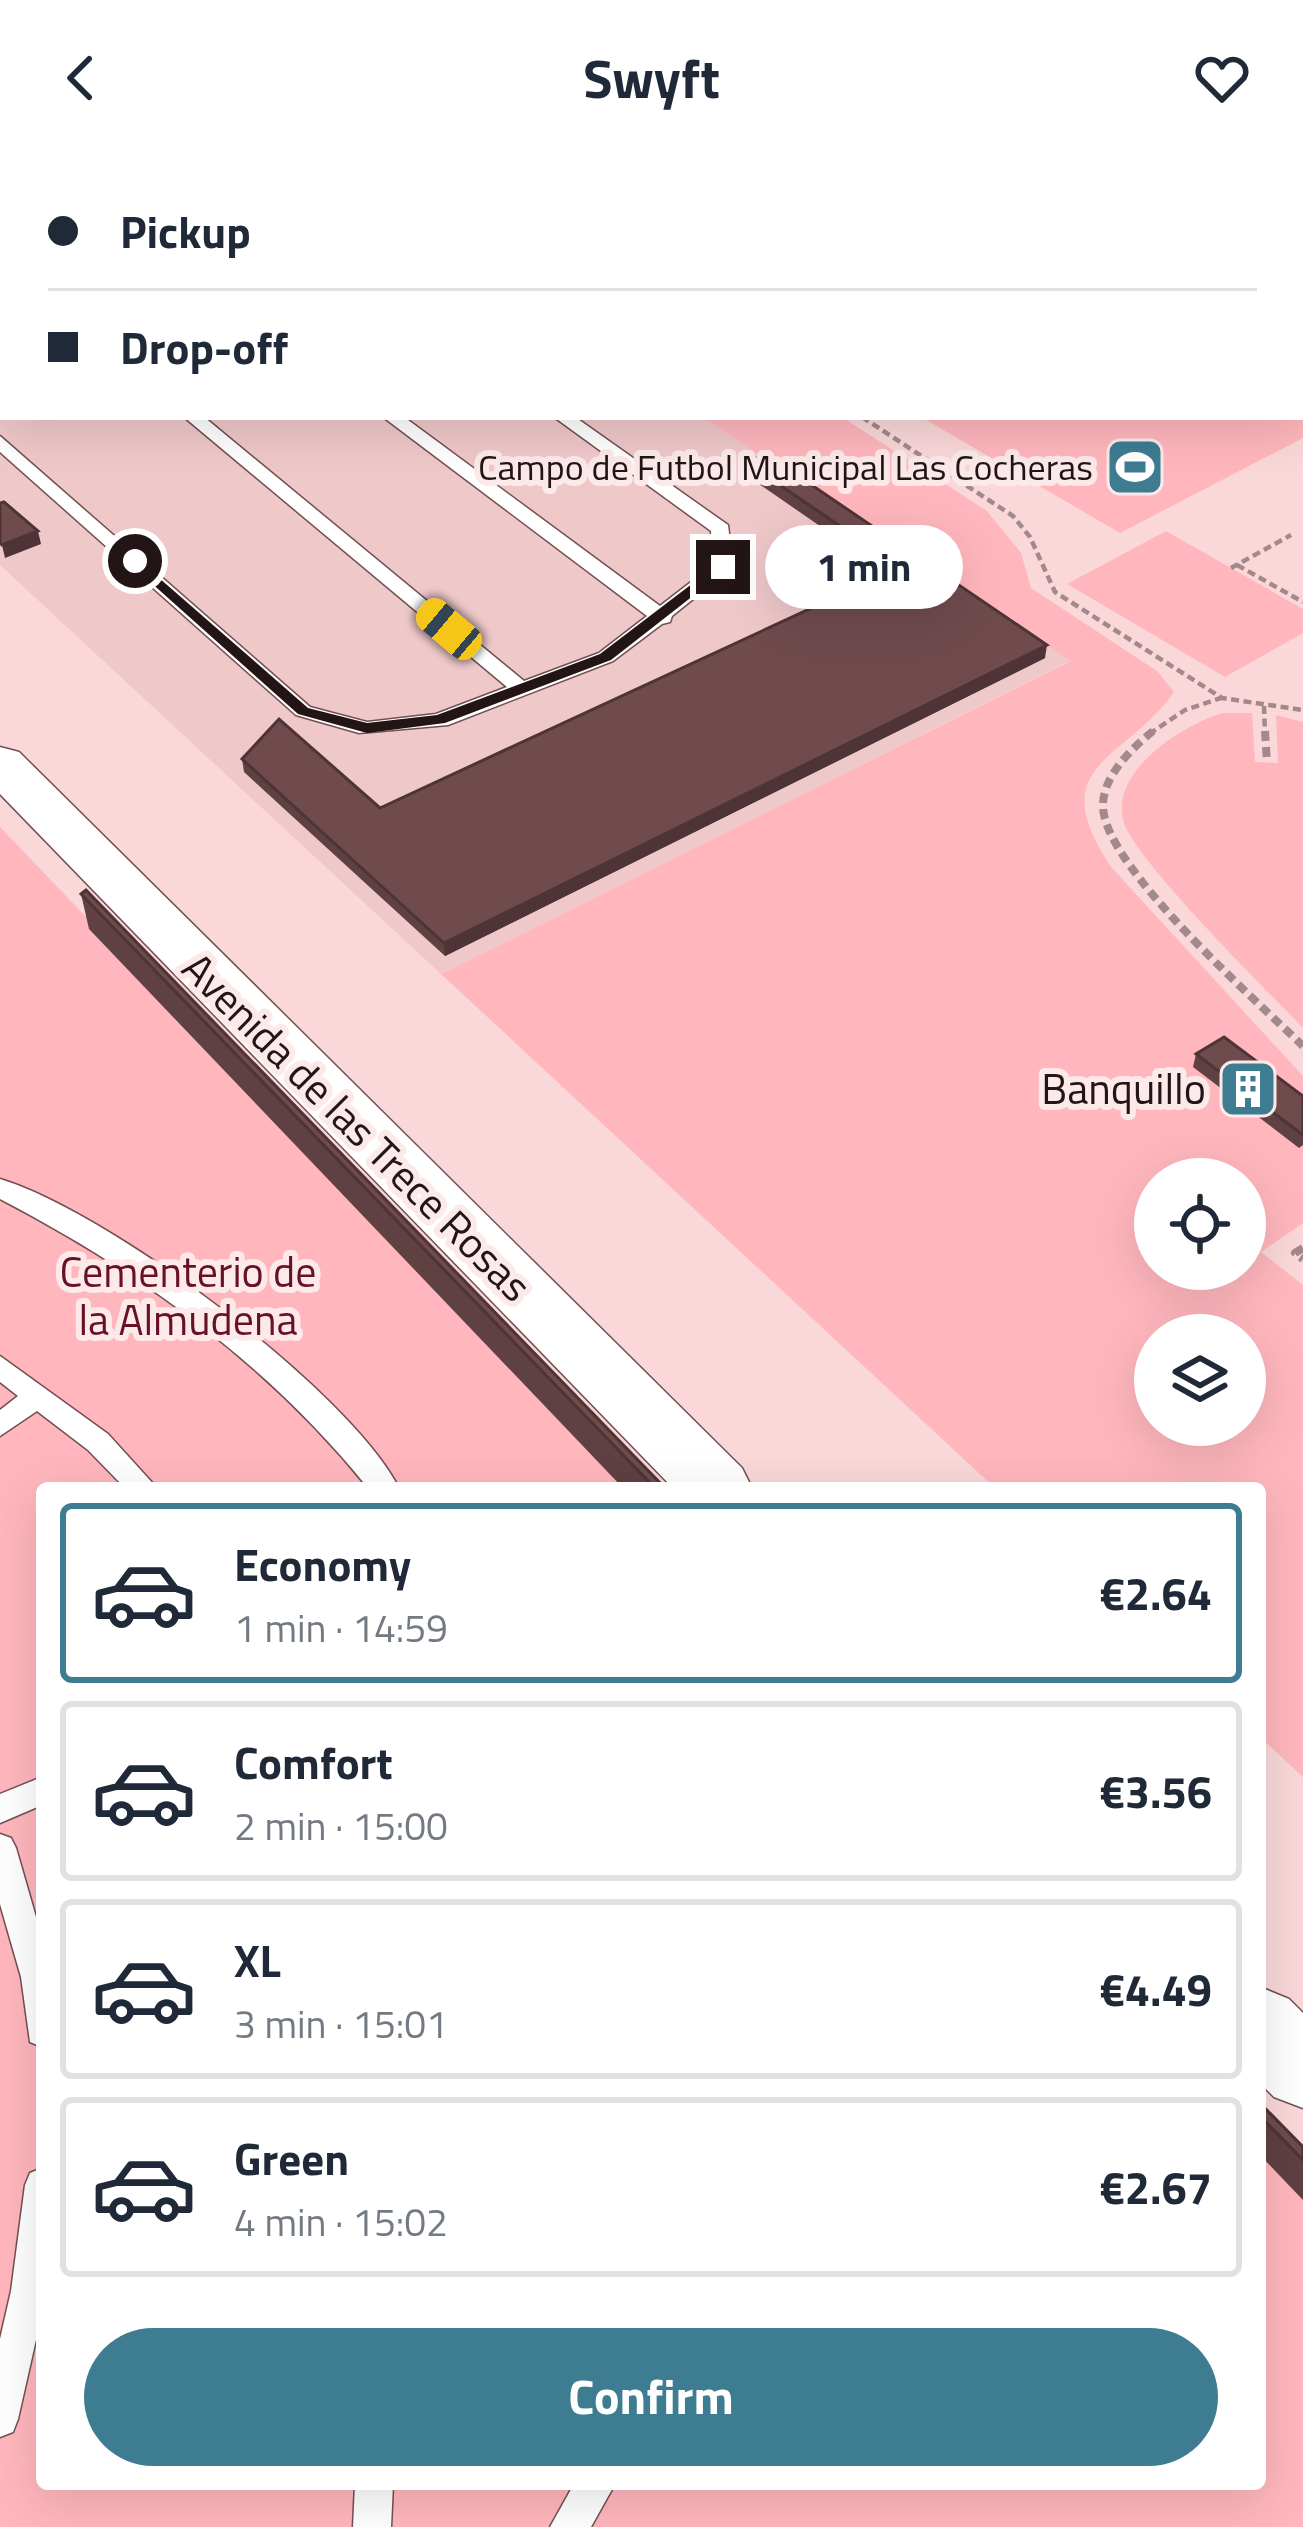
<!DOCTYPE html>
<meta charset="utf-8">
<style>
:root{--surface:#fff;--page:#f6f6f7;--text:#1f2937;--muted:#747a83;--line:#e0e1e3;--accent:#3e7c92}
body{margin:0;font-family:"Titillium Web",sans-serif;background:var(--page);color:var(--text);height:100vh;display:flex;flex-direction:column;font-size:45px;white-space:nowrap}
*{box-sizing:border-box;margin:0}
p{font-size:39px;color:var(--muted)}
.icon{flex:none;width:66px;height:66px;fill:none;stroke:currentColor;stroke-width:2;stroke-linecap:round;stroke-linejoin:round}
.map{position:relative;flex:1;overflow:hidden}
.details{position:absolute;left:36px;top:1326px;width:1230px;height:1008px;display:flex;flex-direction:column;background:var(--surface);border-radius:12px;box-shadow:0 12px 48px #0002}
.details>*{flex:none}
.top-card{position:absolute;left:0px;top:0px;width:1305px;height:264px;box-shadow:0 12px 48px #0002;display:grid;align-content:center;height:264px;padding:0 48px;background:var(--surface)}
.controls{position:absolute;left:1134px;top:1002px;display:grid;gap:24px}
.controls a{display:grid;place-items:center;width:132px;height:132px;border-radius:50%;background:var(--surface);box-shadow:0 12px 48px #0002;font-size:60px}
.end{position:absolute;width:54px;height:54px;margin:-27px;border:15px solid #231416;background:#fff;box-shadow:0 0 0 6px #fff}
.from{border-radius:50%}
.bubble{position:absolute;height:84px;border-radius:42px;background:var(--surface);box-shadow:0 12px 48px #0002;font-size:39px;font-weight:700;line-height:84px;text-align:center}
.car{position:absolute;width:36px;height:72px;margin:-36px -18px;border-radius:15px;box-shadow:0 0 9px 3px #0007;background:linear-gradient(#f5c518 24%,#345 0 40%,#f5c518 0 76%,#345 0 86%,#f5c518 0)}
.top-card b{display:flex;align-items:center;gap:42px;height:114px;font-size:45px}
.top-card b+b{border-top:3px solid var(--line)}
.top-card i{width:30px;height:30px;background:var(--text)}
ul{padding:21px 0 0;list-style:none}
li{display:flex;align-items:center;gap:36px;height:180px;margin:0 24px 18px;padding:0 24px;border:6px solid var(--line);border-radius:12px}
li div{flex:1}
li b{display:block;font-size:45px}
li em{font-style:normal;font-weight:700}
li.active{border-color:var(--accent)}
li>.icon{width:108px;height:108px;stroke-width:1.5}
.primary-button{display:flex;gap:24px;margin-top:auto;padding:24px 48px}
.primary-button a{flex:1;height:138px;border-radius:72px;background:var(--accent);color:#fff;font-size:48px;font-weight:700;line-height:138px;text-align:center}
header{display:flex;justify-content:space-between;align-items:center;height:156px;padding:0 48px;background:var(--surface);font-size:54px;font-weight:700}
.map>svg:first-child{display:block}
.built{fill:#efc8ca}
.green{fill:#ffb7bd;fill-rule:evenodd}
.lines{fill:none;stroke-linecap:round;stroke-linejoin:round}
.lane-casing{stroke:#734f52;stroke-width:3}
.street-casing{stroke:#734f52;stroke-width:3}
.secondary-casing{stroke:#734f52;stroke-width:3}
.path-far1{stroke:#a3898b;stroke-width:4.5;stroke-dasharray:8 4.5;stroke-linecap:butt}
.path{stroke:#a3898b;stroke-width:8;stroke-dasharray:10 6;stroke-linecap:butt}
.lane{fill:#fff;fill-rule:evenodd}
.street{fill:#fff;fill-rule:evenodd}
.secondary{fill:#fff;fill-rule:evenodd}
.wall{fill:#5f4043}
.shaded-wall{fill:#4e3437}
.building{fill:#6f4b4e;stroke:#4e3437;stroke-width:3}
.route{fill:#231416}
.labels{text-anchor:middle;stroke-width:12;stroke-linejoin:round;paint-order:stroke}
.far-poi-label{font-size:36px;fill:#231416;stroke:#fceaeb;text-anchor:end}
.poi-label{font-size:42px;fill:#231416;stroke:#fceaeb;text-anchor:end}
.street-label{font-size:42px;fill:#231416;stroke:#fceaeb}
.park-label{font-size:42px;fill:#681126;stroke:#fceaeb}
</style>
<header><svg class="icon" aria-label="back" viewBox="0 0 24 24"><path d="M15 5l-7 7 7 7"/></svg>Swyft<svg class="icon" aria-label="heart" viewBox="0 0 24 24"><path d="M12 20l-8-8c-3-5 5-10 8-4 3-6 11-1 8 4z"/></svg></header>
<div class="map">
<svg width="1303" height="2371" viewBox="0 0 1303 2371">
<rect width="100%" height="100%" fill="#fad8da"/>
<path class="built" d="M0,0L311,3H3V261H702L1072,504L441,818L0,409Z"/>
<g class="green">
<path d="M1303,204V282L1120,377L921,261H1302Z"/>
<path d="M702,261H842L987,355L1021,397L1031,432L1157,515L1174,536C1124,607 1041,607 1112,712L1303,920V956L1194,911L1298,991L1303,989V1067L1261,1096L1303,1129V1621L1260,1581V1332H995L441,818L1071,505ZM1155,1023H1245V1113H1155ZM1155,1179H1245V1269H1155Z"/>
<path d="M1166,375L1303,453V477L1225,521L1067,428Z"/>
<path d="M1222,557H1252L1255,606L1278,607L1276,559L1303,566V872C1268,835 1133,703 1123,664C1111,614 1183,569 1222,557Z"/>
<path d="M0,671L633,1332H42V2328H1260V1985L1303,2030V2371H0Z"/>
</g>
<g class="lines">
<defs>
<g id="lane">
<path d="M19,0H37L39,3H21Z"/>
<path d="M187,0H205L207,3H189Z"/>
<path d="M417,0H436L438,3H419Z"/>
<path d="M3,68V79L0,80V69Z"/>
<path d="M0,102L3,103V115L0,114Z"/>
<path d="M184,261H204L524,525L599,497L647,460L383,261H404L660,450L713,409L711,375L554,261H575L728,369L733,411L672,460L670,466L662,468L613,505L448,569L359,577L296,559L0,296V280L310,551L367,566L436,558L507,531Z"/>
<path d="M0,1023C107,1055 348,1233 399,1332H368C267,1207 142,1117 0,1043Z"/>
<path d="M0,1200L108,1278L157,1332H125L88,1294L37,1255L0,1280V1254L18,1240L0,1226Z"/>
<path d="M42,1621V1649L0,1667V1638Z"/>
<path d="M0,1678L11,1682L16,1692L42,1782V1891L30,1886L21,1821L0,1748Z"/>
<path d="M42,2012V2157L18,2263L13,2276L0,2281V2183L11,2135L25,2029L30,2017Z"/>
<path d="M355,2328H393L391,2371H353Z"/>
<path d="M574,2328H615L591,2371H550Z"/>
</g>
<g id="street">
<path d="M978,0H1049L976,3Z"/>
<rect x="1302" y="143" width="1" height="22"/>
</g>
<g id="secondary">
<path d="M0,591L19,596L742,1312L752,1332H673L0,638Z"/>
<path d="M1260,1831L1289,1843L1303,1857V1952L1274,1941L1260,1927Z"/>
</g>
</defs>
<use href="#lane" class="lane-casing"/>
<use href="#street" class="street-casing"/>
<use href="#secondary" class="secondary-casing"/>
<g class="path-far1">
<path d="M597,3L605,0"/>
<path d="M862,261L1013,360L1030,381L1055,436L1222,542L1303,554"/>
<path d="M1237,409L1303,446"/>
<path d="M1231,412L1291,379"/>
<path d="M1264,550L1265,578"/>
<path d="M1149,578L1185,554L1221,542"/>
</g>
<g class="path">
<path d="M1153,575C1131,593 1102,621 1103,651C1105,712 1257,845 1303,890"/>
<path d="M1265,575L1267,607"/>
<path d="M1303,1092L1295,1097L1303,1103"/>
</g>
<use href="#lane" class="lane"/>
<use href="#street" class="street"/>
<use href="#secondary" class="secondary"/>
</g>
<g class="wall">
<path d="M493,0H568L560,3H494Z"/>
<path d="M1186,0H1303V55L1302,3H1192Z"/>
<path d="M746,306L1045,502L445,800L244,616L242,603L380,652L888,417L746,319Z"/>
<path d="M81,738L665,1332H623L89,773Z"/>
<path d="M1196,898L1303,940V989L1299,992L1193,911Z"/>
<path d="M1260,1947L1303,1991V2044L1260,1999Z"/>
</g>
<g class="shaded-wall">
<path d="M519,0H568L560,3H519Z"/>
<path d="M38,375L41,388L5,402L2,389Z"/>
<path d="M1047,489L1045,502L445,800L444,787Z"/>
</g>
<g class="building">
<path d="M623,0H792L784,3H615Z"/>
<path d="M3,161V211L0,212V162Z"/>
<path d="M766,298L1047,489L444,787L242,603L279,563L380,652L900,411L746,306Z"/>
<path d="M4,346L38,375L2,389L0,387V347Z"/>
<path d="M86,734L665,1332H655L81,738Z"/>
<path d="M1224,881L1303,940V979L1196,898Z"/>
<path d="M1260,1947L1303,1991V2004L1260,1960Z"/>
</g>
<path class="route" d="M135,401L308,552L367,567L437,559L600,498L718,408L730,411L611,504L445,567L367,577L298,558L130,408Z"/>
<defs>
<symbol id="stadium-square" viewBox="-11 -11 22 22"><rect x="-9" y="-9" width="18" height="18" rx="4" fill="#3e7c92" stroke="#fceaeb"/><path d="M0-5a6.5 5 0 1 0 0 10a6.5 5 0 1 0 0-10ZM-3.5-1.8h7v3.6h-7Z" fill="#fff"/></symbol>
<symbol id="building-square" viewBox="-11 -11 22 22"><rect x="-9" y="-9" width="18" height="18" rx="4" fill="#3e7c92" stroke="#fceaeb"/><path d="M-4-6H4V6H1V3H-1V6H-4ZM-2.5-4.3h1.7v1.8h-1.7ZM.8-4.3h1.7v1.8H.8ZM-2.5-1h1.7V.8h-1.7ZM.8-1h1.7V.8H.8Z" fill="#fff"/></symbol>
</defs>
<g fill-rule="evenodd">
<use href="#stadium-square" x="1102" y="278" width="66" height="66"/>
<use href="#building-square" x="1215" y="900" width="66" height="66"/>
</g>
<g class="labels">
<g class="far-poi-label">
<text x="1093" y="324">Campo de Futbol Municipal Las Cocheras</text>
</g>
<g class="poi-label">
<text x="1206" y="948">Banquillo</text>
</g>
<g class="street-label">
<text transform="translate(357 971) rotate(45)" y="15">Avenida de las Trece Rosas</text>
</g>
<g class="park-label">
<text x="188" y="1131">Cementerio de<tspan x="188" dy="48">la Almudena</tspan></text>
</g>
</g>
</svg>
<div class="controls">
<a><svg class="icon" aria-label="locate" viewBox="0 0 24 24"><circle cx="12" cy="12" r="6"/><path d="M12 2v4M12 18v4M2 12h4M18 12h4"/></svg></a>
<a><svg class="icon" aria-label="layers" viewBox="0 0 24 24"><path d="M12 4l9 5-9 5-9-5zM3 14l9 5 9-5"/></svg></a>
</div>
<i class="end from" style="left:135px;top:405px"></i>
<i class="end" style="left:723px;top:411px"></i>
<div class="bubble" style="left:765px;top:369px;width:198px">1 min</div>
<i class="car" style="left:449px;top:473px;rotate:310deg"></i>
<div class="top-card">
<b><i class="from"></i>Pickup</b>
<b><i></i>Drop-off</b>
</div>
<section class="details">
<ul>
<li class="active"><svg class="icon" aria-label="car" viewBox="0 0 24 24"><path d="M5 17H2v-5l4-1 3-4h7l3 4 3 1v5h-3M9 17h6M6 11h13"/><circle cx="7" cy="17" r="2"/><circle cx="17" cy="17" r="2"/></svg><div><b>Economy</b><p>1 min · 14:59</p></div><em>€2.64</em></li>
<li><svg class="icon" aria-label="car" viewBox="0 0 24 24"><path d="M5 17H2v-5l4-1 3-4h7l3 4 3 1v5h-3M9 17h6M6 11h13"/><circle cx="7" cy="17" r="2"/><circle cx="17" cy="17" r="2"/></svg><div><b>Comfort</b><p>2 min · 15:00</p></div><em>€3.56</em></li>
<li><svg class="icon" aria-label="car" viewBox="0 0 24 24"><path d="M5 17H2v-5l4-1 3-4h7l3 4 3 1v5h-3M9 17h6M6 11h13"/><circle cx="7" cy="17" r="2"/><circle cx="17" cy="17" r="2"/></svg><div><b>XL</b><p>3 min · 15:01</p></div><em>€4.49</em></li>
<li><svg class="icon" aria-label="car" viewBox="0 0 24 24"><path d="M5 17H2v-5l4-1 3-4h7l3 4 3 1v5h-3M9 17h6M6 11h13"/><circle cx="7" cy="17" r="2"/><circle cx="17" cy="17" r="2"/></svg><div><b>Green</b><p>4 min · 15:02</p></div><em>€2.67</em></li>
</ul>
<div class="primary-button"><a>Confirm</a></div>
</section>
</div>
